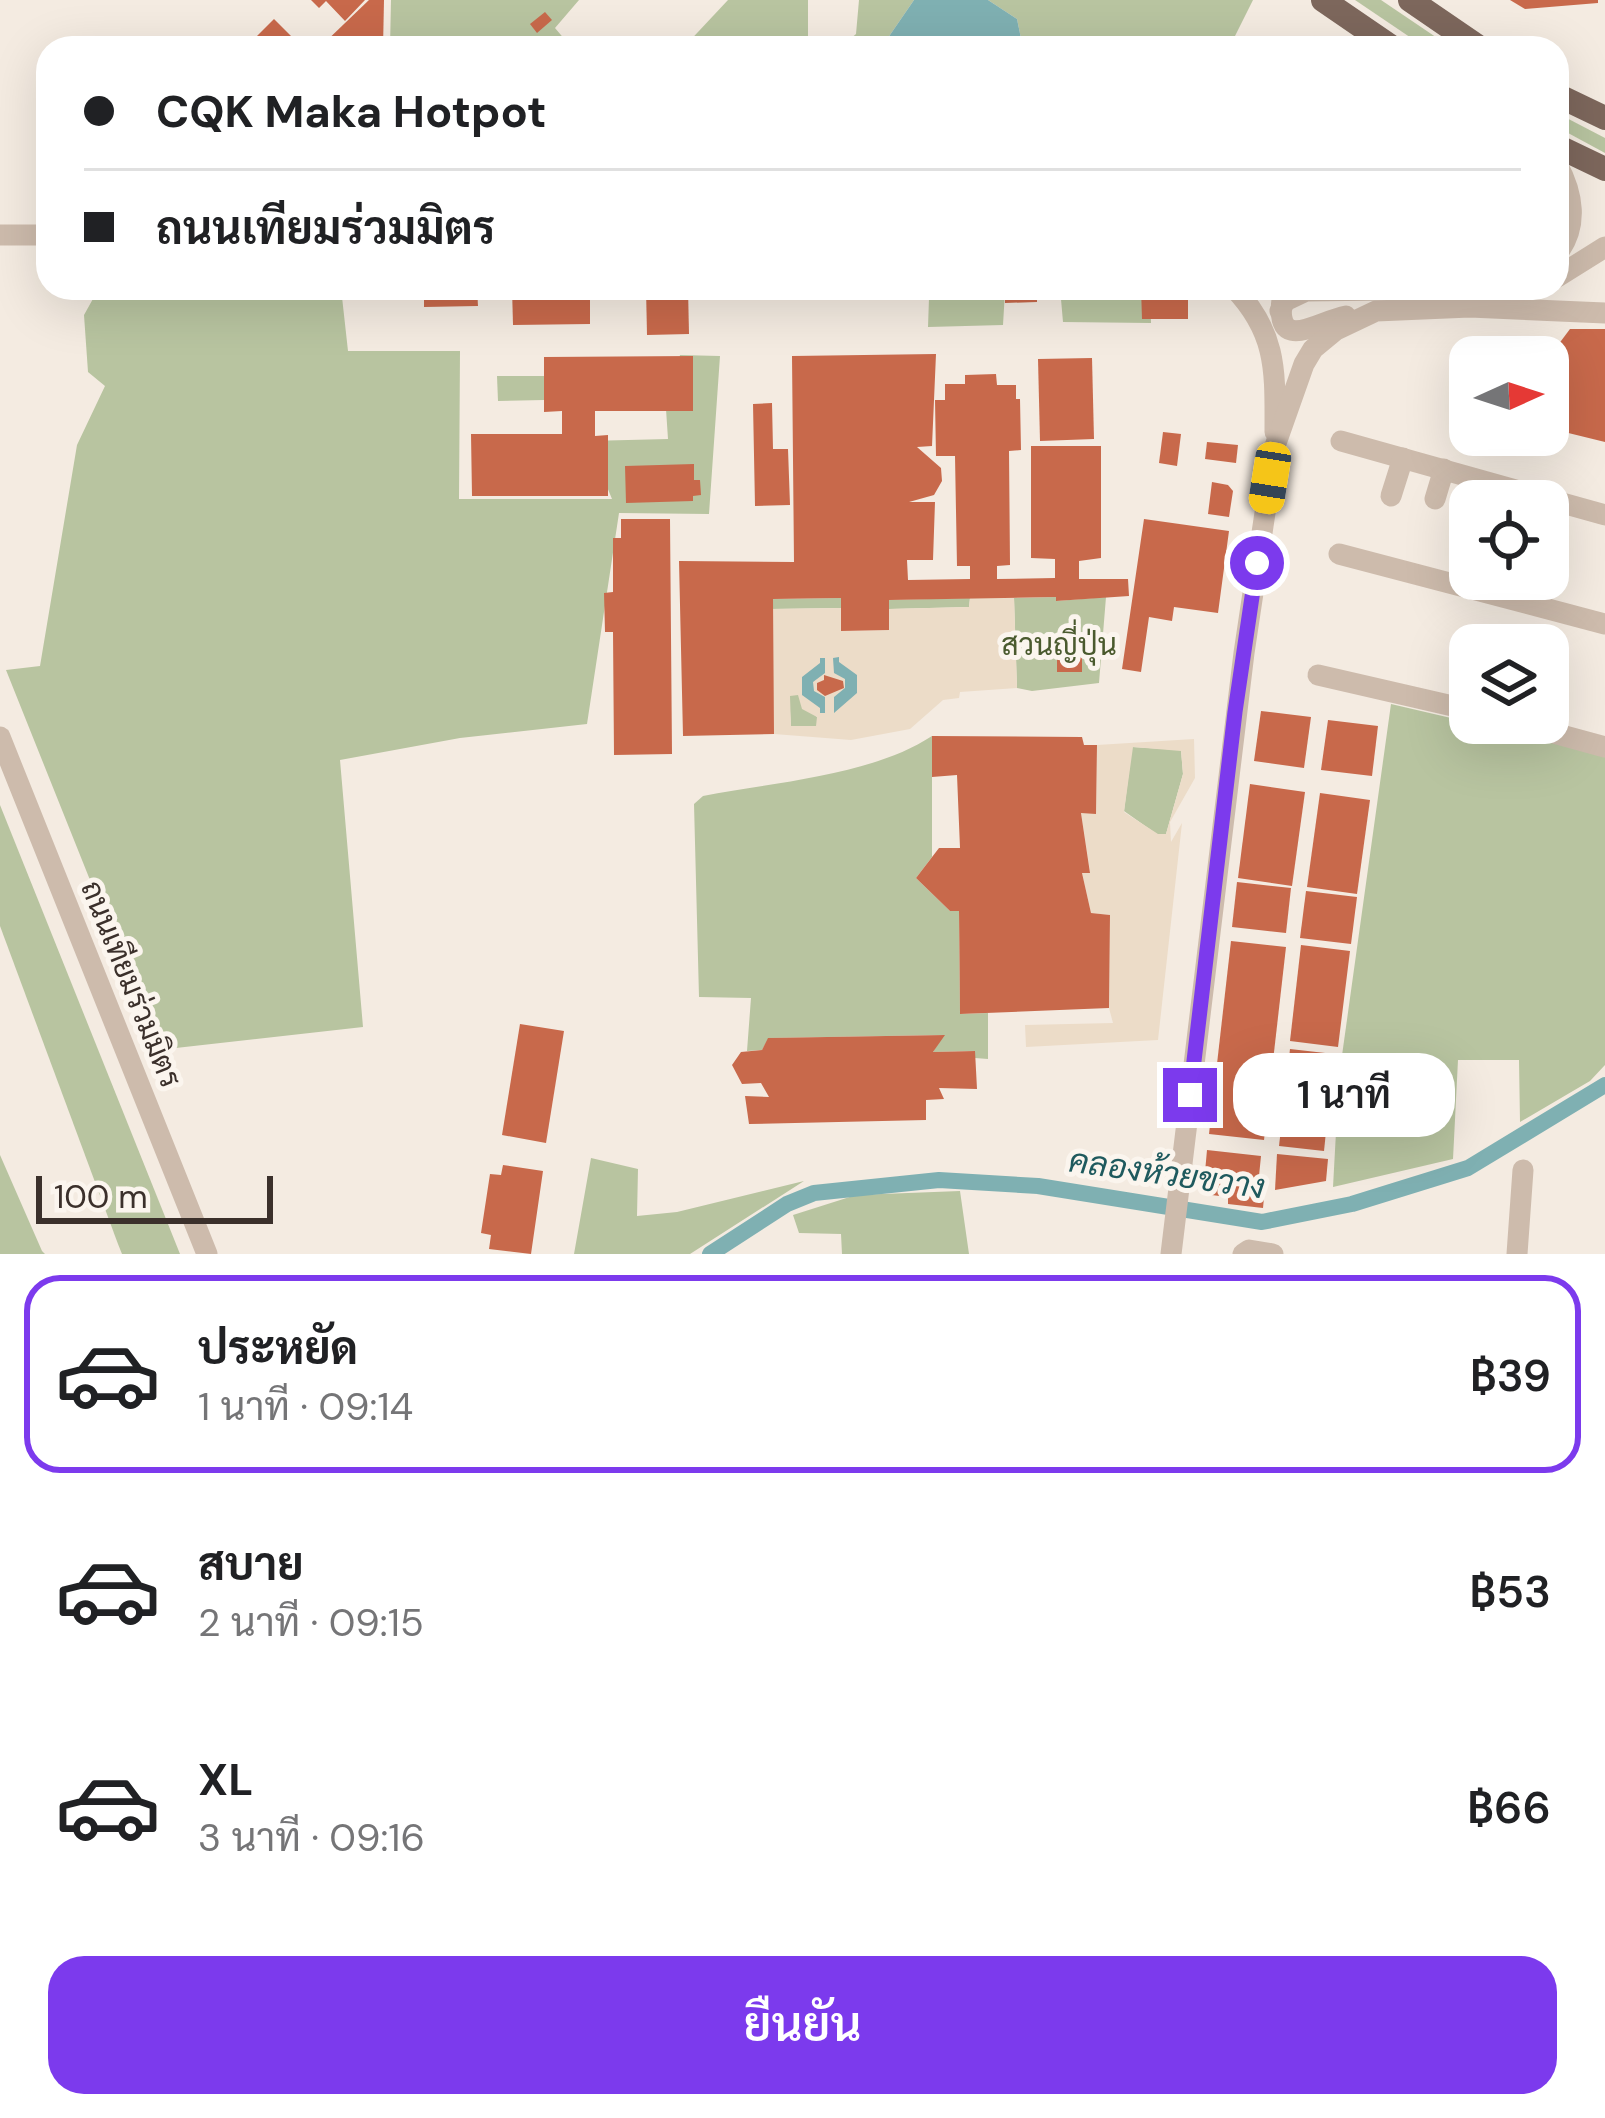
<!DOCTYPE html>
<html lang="th">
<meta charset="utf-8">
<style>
:root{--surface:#fff;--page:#f2f2f2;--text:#202124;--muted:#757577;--line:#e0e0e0;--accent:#7c3aed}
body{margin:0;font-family:"DM Sans",Sarabun,sans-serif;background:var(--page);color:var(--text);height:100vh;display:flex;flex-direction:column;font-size:45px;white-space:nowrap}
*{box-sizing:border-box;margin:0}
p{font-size:39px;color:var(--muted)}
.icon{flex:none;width:66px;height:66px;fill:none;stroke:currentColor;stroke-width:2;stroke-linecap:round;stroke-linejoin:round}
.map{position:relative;height:1254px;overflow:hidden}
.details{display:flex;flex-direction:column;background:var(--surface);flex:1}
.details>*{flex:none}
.hud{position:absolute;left:36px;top:36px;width:1533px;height:264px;border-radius:36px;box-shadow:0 12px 48px #0002;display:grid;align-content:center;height:264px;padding:0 48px;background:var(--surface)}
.needle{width:78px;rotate:87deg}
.controls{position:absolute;left:1449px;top:336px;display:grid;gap:24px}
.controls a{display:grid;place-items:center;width:120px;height:120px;border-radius:24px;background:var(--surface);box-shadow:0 12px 48px #0002;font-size:60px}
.scale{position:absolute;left:36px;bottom:30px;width:237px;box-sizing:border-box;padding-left:12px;border:6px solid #3b302b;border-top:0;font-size:33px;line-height:42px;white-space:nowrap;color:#3b302b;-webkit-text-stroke:9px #fbf5ee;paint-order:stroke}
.end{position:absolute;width:54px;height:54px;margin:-27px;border:15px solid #7c3aed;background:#fff;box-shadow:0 0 0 6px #fff}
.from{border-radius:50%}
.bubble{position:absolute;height:84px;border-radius:36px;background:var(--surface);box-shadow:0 12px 48px #0002;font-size:39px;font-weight:600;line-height:84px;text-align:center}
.car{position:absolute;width:36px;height:72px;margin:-36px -18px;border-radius:15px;box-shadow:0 0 9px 3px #0007;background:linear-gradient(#f5c518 24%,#345 0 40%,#f5c518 0 76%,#345 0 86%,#f5c518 0)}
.hud b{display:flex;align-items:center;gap:42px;height:114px;font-size:45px}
.hud b+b{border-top:3px solid var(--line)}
.hud i{width:30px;height:30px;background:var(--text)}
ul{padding:21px 0 0;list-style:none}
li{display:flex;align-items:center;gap:36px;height:198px;margin:0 24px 18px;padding:0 24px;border:6px solid transparent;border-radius:36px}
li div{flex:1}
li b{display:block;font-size:45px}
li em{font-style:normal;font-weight:600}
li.on{border-color:var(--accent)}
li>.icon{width:108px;height:108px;stroke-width:1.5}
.button{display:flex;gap:24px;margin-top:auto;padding:24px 48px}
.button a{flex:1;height:138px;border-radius:36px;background:var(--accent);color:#fff;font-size:48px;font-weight:600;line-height:138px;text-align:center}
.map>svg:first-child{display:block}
.green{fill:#b8c4a0}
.plaza{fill:#ecdcc8;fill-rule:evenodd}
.water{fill:#7fb0b2}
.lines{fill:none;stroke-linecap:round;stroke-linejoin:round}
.canal{stroke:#7fb0b2;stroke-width:16}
.building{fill:#c8694b}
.minor{stroke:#cdbbac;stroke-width:21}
.major{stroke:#7d675c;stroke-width:24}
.route{stroke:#7c3aed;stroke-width:15}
.labels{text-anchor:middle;stroke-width:10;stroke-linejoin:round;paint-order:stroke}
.park-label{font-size:30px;fill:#4a5a2e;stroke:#fbf5ee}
.street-label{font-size:30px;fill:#3b302b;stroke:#fbf5ee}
.water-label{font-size:33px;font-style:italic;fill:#1f5a5e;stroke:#fbf5ee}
</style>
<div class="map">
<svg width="1605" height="1254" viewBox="0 0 1605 1254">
<rect width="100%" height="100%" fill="#f4ebe1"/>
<g class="green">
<path d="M391,0H579L555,28L572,48H390Z"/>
<path d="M728,0H808V39L849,40L856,34L859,0H914L881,48H683Z"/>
<path d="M988,0H1253L1229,48H1023L1017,19Z"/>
<path d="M1355,0H1381L1452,48H1426Z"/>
<path d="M239,40L232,48H117V42Z"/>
<path d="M1557,113L1605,138V153L1557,127Z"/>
<path d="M99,288H341L348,351H460L459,499H612L588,441L668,439L666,409L680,355L720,356L709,514L619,513L587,724L460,738L340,760L363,1027L158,1050L6,670L40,666L77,445L105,386L88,372L84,315Z"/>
<path d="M1060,288H1088L1089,296L1122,295V288H1150L1151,323L1063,322Z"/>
<path d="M1005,291L1003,325L928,327L929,298L957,297L958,292Z"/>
<path d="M497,376H544V400L498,401Z"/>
<path d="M1056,597L1057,601L1106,597L1099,683L1032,691L1017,688L1014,598Z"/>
<path d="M841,598V608L771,609L773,599Z"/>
<path d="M970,598L969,607L889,609V600Z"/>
<path d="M813,647V656L799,669L797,679H788L786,648Z"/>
<path d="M789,695H799L802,704L817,717V726L791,727Z"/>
<path d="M1391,704L1605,754V1065L1590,1081L1520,1122L1519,1060H1458L1453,1159L1333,1187L1339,1077Z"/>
<path d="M932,736V857L916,878L950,911H959L960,1014L988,1013V1059L975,1058L974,1051L933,1052L943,1035L769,1038L762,1050L747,1051L751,998L699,997L694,804L703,796C774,782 871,776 932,736Z"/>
<path d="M1132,747L1181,750L1183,774L1166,834L1158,835L1124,811Z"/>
<path d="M0,805L172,1234L180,1254H122L118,1244L0,926Z"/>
<path d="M0,1155L42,1251L45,1254H0Z"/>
<path d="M591,1158L638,1169L637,1216L677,1212L804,1181L690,1254H574Z"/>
<path d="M960,1191L969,1254H842L841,1234L799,1233L793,1215L856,1195Z"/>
</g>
<g class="plaza">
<path d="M1014,597L1017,688L960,692L959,698L943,700L910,729L851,740L774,734L771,609L841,608L842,631L888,630L889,609L969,607L970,598ZM798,695L802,709L817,717L816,726H791L790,696Z"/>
<path d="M1194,739L1195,778L1170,822L1171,842L1182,823L1158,1040L1026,1047L1025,1025L1113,1023L1109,1008L1110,915L1091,913L1082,873L1090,872L1081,813H1096L1097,745ZM1133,747L1181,751L1183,774L1166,834H1158L1124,812Z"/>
</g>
<g class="water">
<path d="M914,0H988L1017,19L1023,48H881Z"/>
<path d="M839,657V662L857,675V693L834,713V697L845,688V679L834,673L833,658Z"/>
<path d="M820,658H825V673L813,682L814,691L825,697V713H820V708L802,695V677L820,663Z"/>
</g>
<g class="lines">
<path class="canal" d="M710,1254L787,1204L814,1193L939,1180L1038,1186L1262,1222L1352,1204L1468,1168L1605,1085"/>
</g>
<g class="building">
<path d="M311,0H365L345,21L326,1L319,8Z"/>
<path d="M369,0H384L383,48H319Z"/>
<path d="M1510,0H1598V3L1525,9Z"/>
<path d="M545,12L552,20L537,33L530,24Z"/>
<path d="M274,19L303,48H245Z"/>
<path d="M424,288H477L478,306L424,307Z"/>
<path d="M512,288H590V324L513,325Z"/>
<path d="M646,288H688L689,334L647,335Z"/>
<path d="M920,288H957L958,297L921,298Z"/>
<path d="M1005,288H1037V302L1005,303Z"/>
<path d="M1088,288H1122V295L1088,296Z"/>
<path d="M1141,288H1188V319H1142Z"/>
<path d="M1570,329H1605V442L1548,428V357H1519L1555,349Z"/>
<path d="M936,354L932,446L917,447L941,468L942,481L934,495L909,502H935L933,560H907L908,580L970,579V566H957L955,456H936L935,400H945V384H965V375L996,374L997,385H1016V399H1020L1021,450L1009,451L1010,565L997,566V579L1055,578V559L1031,558V446H1101V558L1079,561V579H1128L1129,596L1056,601V597L889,600V630L841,631V598L773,599L774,734L683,736L679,561L794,562L792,356Z"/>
<path d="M693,356V411H595V436L608,435V496H472L471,434H562V411L544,412V357Z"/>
<path d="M1092,358L1094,439L1040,441L1038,359Z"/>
<path d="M772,403L773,449H788L790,505L755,506L753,404Z"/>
<path d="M1163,432L1181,434L1177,466L1159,463Z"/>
<path d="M1207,442L1238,445L1236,463L1205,459Z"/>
<path d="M694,464V480H700L701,495L693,496V501L626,503L625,466Z"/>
<path d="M1212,482L1228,485L1233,491L1229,517L1208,514Z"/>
<path d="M621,519H670L672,754L614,755L613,632H605L604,593L613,592V538H621Z"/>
<path d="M1144,519L1229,531L1218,613L1174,607L1172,621L1149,617L1141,672L1122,669Z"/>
<path d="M1082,645V672H1057V646Z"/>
<path d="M824,675L843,681L844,688L825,696L817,690V683L824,680Z"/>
<path d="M1261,711L1311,717L1304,768L1254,761Z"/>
<path d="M1328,720L1378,726L1372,776L1321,770Z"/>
<path d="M932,736L1082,737L1084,745H1097L1096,814L1081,813L1090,873H1082L1091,913L1110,915L1109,1008L960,1014L959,911H950L916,878L939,848H960L957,775L932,777Z"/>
<path d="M1250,784L1305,792L1292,886L1238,878Z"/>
<path d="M1320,793L1370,800L1357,894L1307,887Z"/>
<path d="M1237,882L1291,888L1286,933L1232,927Z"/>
<path d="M1306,891L1357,897L1351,944L1300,938Z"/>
<path d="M1231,941L1286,947L1264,1140L1209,1134Z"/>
<path d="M1301,945L1350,951L1338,1047L1290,1041Z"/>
<path d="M520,1024L564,1031L546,1143L502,1135Z"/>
<path d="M945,1035L933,1052L975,1051L977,1089L939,1088L944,1099L926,1100V1120L749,1124L745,1096L769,1097L761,1083L742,1084L732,1065L741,1052L762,1050L768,1038Z"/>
<path d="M1290,1049L1334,1054L1324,1151L1279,1146Z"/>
<path d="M1207,1150L1261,1156L1258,1186L1265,1187L1263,1208L1228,1204V1197L1203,1194Z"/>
<path d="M1277,1154L1328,1159L1326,1181L1275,1190Z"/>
<path d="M503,1165L543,1171L531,1254L489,1249L491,1235L481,1233L490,1174L501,1175Z"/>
</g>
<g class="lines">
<g class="minor">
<path d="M1557,164C1573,193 1579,226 1557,254"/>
<path d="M0,235H48"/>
<path d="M1557,277L1605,247"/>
<path d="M1234,288C1278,334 1275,373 1275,432"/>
<path d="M1282,299C1275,355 1318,321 1346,316"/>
<path d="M1280,311L1285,301L1306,291L1538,288"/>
<path d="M1341,441L1605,515"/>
<path d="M1391,496L1403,458"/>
<path d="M1435,499L1444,469"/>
<path d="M1339,554L1605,624"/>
<path d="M1318,675L1470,710"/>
<path d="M1517,723L1605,747"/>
<path d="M0,737L207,1254"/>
<path d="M1171,1254L1244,653L1275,446L1304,364L1313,349L1336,330L1376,311L1470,307L1605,313"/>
<path d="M1243,1254L1249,1250L1273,1254"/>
<path d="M1517,1254L1523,1170"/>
</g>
<g class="major">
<path d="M1323,0L1393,48"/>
<path d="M1410,0L1480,48"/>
<path d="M1557,95L1605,118"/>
<path d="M1557,146L1605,169"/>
</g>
</g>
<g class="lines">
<path class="route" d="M1190,1095L1235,712L1257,563"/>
</g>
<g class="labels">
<g class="park-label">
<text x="1059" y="655">สวนญี่ปุ่น</text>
</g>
<g class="street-label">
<text transform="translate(131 984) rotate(68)" y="10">ถนนเทียมร่วมมิตร</text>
</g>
<g class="water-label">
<text transform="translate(1167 1173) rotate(8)" y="12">คลองห้วยขวาง</text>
</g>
</g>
</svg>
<div class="controls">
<a><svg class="needle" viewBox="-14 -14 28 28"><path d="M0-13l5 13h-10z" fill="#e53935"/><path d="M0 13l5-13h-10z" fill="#757577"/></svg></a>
<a><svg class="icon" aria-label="locate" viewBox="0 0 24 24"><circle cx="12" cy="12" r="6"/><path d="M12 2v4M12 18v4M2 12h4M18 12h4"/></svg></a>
<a><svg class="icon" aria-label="layers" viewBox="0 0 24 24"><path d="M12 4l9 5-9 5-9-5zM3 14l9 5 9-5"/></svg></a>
</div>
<div class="scale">100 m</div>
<i class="end from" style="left:1257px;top:563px"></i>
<i class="end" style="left:1190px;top:1095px"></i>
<div class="bubble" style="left:1233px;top:1053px;width:222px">1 นาที</div>
<i class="car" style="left:1270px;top:478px;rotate:189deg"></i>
<div class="hud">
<b><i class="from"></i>CQK Maka Hotpot</b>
<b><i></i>ถนนเทียมร่วมมิตร</b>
</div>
</div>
<section class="details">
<ul>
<li class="on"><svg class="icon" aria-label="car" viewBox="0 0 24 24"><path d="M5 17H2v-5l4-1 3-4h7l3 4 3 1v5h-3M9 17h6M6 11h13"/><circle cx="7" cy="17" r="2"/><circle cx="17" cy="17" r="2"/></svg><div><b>ประหยัด</b><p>1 นาที · 09:14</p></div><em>฿39</em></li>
<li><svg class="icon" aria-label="car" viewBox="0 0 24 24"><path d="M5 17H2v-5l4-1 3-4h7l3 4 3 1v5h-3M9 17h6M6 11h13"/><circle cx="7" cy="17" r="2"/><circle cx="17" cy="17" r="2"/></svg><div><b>สบาย</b><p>2 นาที · 09:15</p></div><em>฿53</em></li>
<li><svg class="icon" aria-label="car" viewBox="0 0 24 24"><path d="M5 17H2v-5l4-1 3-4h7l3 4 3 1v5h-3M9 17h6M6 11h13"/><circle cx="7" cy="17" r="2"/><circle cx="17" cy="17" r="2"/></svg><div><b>XL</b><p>3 นาที · 09:16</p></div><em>฿66</em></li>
</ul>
<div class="button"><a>ยืนยัน</a></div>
</section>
